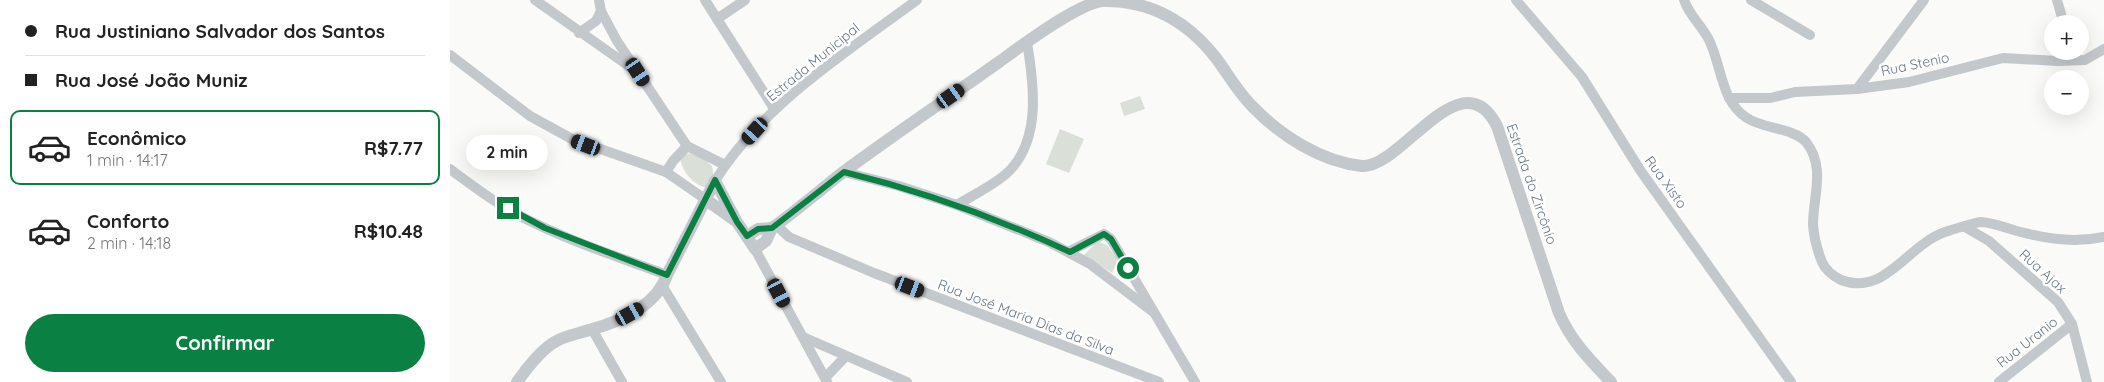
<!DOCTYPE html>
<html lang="pt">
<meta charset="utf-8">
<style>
:root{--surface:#fff;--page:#f2f2f2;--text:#222;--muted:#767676;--line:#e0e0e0;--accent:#0b8043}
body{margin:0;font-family:Quicksand,sans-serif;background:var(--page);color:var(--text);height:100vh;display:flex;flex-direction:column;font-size:19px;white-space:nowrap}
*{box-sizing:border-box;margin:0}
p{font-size:16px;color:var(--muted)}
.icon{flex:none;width:28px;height:28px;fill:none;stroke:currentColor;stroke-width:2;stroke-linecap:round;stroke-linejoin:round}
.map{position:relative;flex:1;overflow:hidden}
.details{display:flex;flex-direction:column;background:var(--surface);width:450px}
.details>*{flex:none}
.hud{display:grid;align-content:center;height:110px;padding:0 25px;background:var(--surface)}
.controls{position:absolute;left:1594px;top:15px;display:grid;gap:10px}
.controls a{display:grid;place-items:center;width:45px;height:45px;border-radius:50%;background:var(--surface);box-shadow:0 5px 20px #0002;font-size:25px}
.end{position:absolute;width:22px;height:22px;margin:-11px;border:6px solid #0b8043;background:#fff;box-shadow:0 0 0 2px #fff}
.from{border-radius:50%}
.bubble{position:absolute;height:35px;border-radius:18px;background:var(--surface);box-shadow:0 5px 20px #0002;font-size:16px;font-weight:700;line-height:35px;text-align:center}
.car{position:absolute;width:15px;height:30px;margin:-15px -8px;border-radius:6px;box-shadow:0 0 4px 1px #0007;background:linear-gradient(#222 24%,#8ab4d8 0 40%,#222 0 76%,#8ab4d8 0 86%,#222 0)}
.hud b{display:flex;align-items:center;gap:18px;height:48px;font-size:19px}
.hud b+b{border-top:1px solid var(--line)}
.hud i{width:12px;height:12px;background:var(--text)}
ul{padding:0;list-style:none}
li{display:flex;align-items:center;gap:15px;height:75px;margin:0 10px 8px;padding:0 15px;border:2px solid transparent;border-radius:10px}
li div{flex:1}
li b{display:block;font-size:19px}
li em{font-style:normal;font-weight:700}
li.active{border-color:var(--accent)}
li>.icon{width:45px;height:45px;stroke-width:1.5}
.primary-button{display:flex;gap:10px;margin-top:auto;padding:10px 25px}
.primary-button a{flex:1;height:58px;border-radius:30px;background:var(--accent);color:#fff;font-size:20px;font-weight:700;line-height:58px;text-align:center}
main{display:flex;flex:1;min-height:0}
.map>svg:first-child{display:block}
.green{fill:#dadfd7}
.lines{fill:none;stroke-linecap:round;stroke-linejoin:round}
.minor{stroke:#c3c8cc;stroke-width:10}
.tertiary{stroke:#c3c8cc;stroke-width:12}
.route{stroke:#0b8043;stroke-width:6}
.labels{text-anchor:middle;stroke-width:5;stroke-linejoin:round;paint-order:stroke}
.street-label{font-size:14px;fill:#657683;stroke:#fff}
</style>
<main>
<section class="details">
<div class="hud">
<b><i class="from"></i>Rua Justiniano Salvador dos Santos</b>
<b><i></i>Rua José João Muniz</b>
</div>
<ul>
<li class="active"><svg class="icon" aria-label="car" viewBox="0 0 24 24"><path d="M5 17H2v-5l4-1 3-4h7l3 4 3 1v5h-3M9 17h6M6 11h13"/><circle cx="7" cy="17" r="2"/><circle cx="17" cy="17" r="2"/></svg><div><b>Econômico</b><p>1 min · 14:17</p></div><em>R$7.77</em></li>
<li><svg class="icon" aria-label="car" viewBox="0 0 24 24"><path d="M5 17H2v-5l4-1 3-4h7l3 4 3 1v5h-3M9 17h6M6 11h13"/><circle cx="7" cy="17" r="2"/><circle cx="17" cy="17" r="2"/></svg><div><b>Conforto</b><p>2 min · 14:18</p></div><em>R$10.48</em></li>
</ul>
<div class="primary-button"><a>Confirmar</a></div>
</section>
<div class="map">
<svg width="1654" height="382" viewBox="0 0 1654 382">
<rect width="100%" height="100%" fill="#fafaf8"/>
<g class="green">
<path d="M690,96L695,109L674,116L670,103Z"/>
<path d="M610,129L634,139L619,173L596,164Z"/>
<path d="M235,153L249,155L262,166L264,178L257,188C243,185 230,170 230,155Z"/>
<path d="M650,242L658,246L668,260L662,273L634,255L645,244Z"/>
</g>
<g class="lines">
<g class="minor">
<path d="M85,0L183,69"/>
<path d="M149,0L151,11L167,41L237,146L275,165"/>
<path d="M255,0L325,110"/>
<path d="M1066,0L1132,77L1190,170L1341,382"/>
<path d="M1234,0C1239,15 1251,25 1258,38C1272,64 1270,101 1297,118C1313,129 1344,128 1356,142C1376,167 1363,196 1363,225C1364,237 1368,252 1372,262C1376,271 1383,276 1391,280C1435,297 1457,245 1495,232C1501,230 1527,222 1531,222C1547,223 1563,231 1579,234C1603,240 1630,242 1654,237"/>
<path d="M1301,0L1360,35"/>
<path d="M1607,0L1614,24"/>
<path d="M267,19L295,0"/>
<path d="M129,33L146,21L151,11"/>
<path d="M0,55L80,116L122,139L216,172L255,199"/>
<path d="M1407,89L1474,0"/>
<path d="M1279,98H1320L1345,92L1407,89L1459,82L1553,58L1607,61L1635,60L1654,49"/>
<path d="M0,169C23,186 48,205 74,218C119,241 169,257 217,275"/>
<path d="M216,172L223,161L237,146"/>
<path d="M394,172L449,186L507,205L599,242L640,264L702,311"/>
<path d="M265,181C311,106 398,51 467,0"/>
<path d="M507,205C523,195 542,186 556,174C592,142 584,84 577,42"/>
<path d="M326,225L339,237L424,273L709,382"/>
<path d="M1515,227L1539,241L1608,302L1622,324L1637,382"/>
<path d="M305,249L377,382"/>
<path d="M620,251L654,234L661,239L745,382"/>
<path d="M213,287L271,382"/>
<path d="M142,329L172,382"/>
<path d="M353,337L457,382"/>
<path d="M375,378L395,357"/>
<path d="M1549,382L1622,324"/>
</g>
<g class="tertiary">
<path d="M265,181L287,222L305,249L316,241L322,228"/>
<path d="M255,199L286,221"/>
<path d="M322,228C346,211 369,191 392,173C443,135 497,99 549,62C571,46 627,4 652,1C700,0 738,22 766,58C778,74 789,94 804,108C831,136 872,162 912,166C951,169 1011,56 1047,126L1109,313C1121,341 1140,360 1161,382"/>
<path d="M297,236L308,229L322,228"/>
<path d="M67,382C77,368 89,352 103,343C113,336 127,334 139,330C169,322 206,307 217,275L265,181"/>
</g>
</g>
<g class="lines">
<path class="route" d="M58,208L95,228L217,275L265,180L287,222L297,236L308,229L322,228L394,172C472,191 547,218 620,252L654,234L661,239L678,268"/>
</g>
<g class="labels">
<g class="street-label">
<text transform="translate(363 62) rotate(-39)" y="5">Estrada Municipal</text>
<text transform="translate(1465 64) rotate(-12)" y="5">Rua Stenio</text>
<text transform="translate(1216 182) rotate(54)" y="5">Rua Xisto</text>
<text transform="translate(1082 184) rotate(71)" y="5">Estrada do Zircônio</text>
<text transform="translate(1593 271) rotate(42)" y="5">Rua Ajax</text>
<text transform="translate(576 317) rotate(21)" y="5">Rua José Maria Dias da Silva</text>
<text transform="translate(1577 342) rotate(-38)" y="5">Rua Uranio</text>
</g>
</g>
</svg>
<div class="controls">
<a>+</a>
<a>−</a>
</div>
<i class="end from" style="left:678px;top:268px"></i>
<i class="end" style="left:58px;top:208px"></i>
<div class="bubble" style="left:16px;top:135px;width:82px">2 min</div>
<i class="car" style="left:188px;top:72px;rotate:147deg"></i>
<i class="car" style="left:501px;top:96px;rotate:55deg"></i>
<i class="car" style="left:305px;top:131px;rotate:222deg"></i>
<i class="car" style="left:136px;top:145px;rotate:291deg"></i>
<i class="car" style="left:460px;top:287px;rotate:111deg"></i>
<i class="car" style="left:329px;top:293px;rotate:152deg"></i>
<i class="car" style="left:180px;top:314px;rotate:61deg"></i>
</div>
</main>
